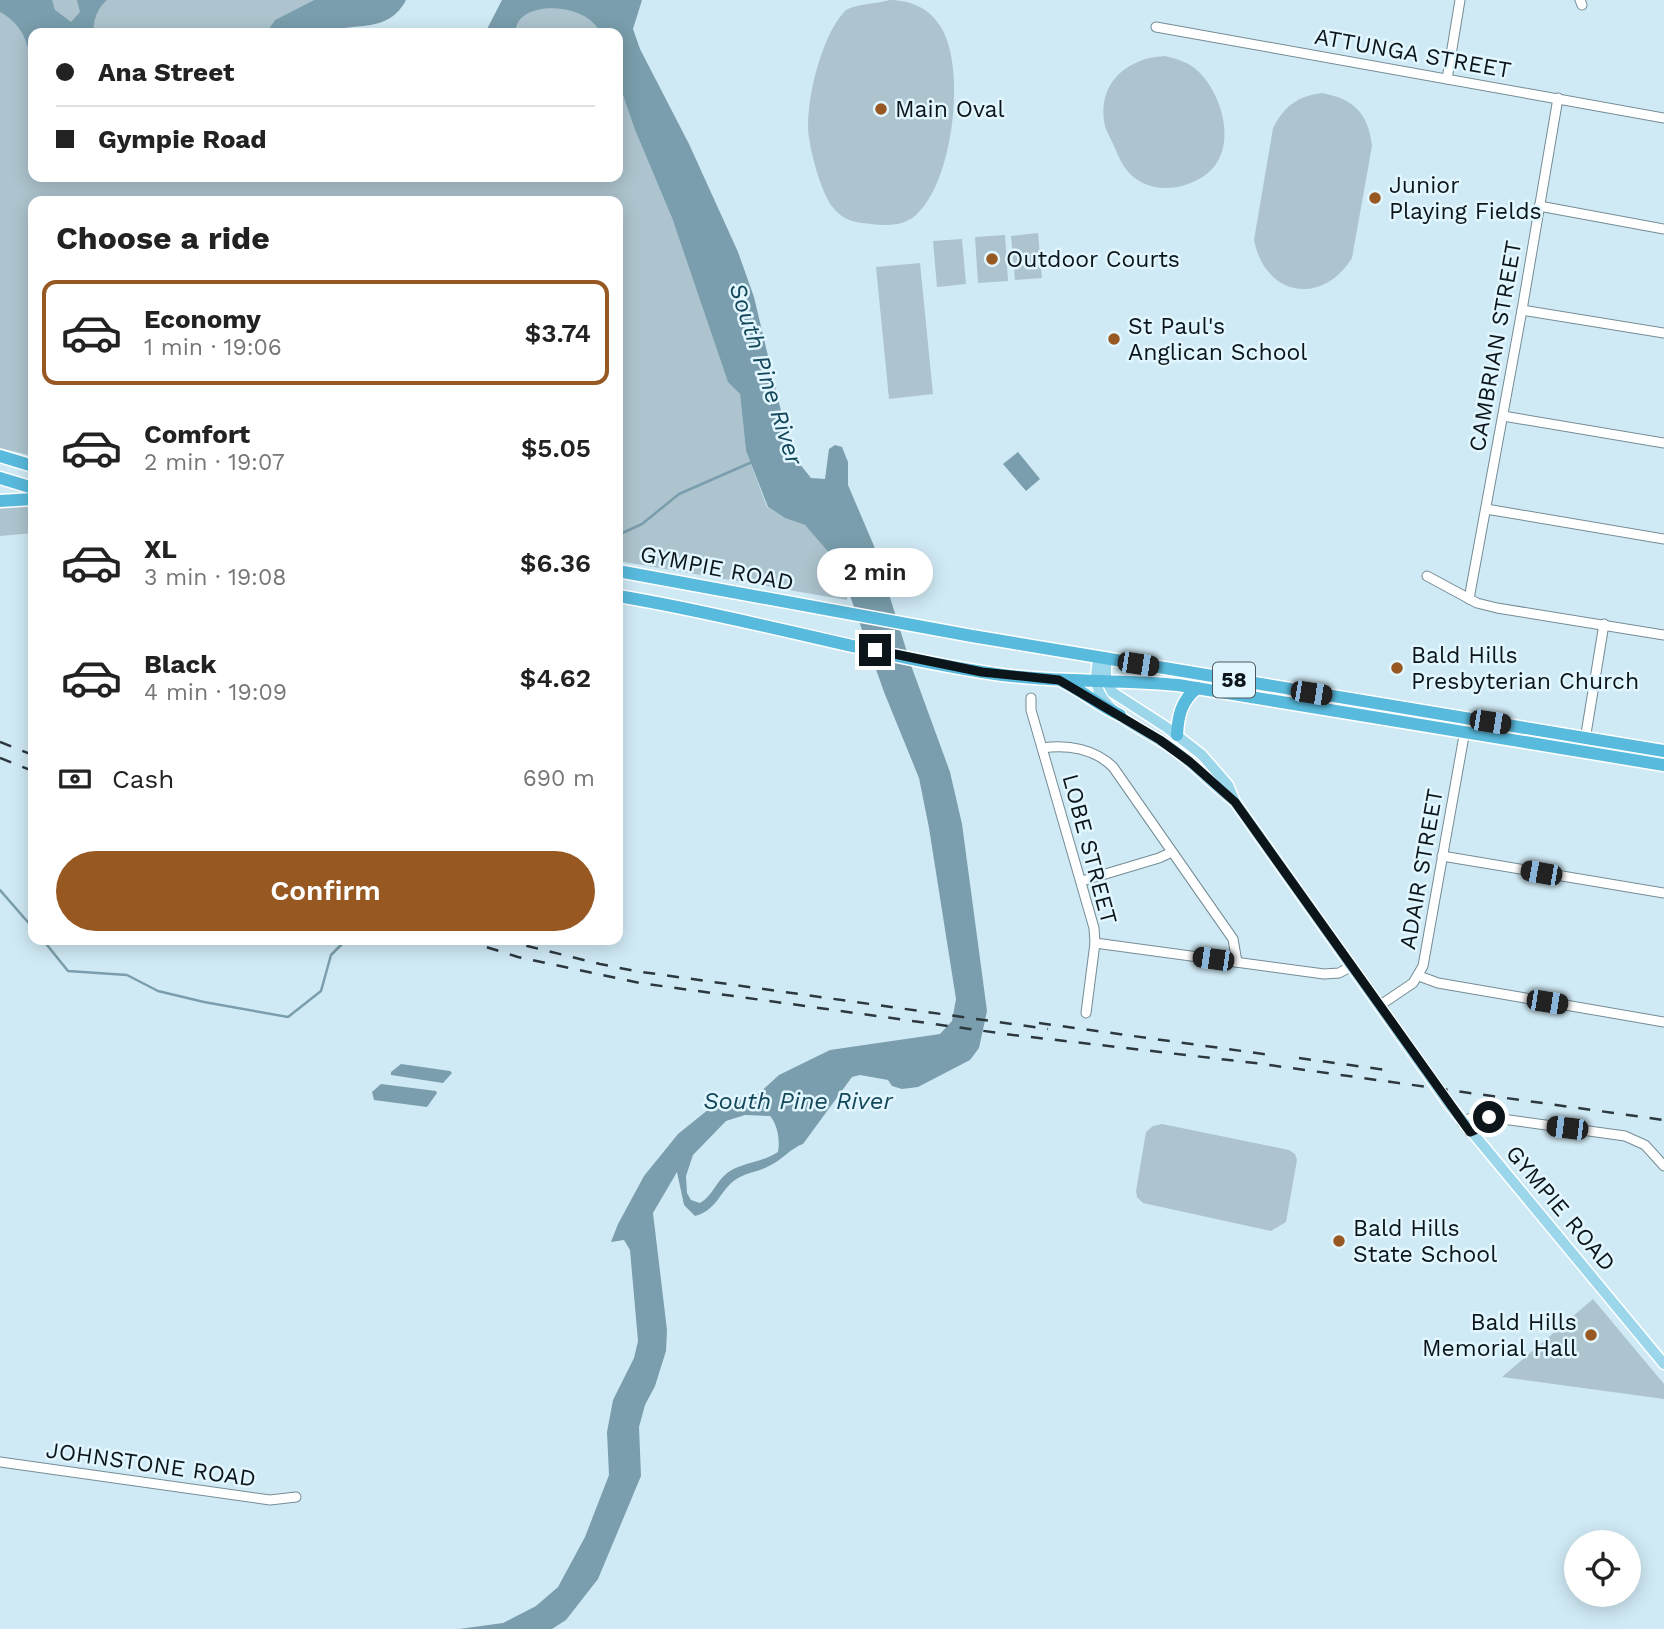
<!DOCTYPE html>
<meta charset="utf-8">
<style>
:root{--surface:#fff;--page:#f6f6f6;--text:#222;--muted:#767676;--line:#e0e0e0;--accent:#985822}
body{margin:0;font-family:"Work Sans",sans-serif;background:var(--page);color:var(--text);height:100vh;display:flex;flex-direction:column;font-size:26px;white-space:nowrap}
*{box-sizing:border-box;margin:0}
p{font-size:23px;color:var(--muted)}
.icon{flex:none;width:38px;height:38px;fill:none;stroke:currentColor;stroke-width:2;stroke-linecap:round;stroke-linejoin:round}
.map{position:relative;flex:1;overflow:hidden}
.side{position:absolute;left:28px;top:196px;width:595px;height:749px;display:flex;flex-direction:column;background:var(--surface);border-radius:14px;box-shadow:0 4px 18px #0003}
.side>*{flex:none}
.guide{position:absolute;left:28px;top:28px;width:595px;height:154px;border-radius:14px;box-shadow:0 4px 18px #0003;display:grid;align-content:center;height:154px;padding:0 28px;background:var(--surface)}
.fabs{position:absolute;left:1564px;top:1530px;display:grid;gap:14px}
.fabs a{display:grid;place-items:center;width:77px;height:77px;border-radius:50%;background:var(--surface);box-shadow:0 4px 18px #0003;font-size:35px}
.end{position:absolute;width:32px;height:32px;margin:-16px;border:9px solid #0c1519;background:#fff;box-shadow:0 0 0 4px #fff}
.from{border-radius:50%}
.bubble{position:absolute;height:49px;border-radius:24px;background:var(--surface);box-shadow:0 4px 18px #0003;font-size:23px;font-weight:600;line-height:49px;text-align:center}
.car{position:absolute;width:21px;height:42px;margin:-21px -10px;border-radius:9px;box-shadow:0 0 5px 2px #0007;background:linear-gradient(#222 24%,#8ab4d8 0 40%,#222 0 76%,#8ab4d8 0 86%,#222 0)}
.guide b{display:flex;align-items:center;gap:24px;height:66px;font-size:26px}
.guide b+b{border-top:2px solid var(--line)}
.guide i{width:18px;height:18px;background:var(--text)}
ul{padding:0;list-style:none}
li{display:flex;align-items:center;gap:21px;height:105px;margin:0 14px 10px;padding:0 14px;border:4px solid transparent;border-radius:14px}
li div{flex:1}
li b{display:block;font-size:26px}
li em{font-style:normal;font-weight:600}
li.active{border-color:var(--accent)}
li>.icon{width:63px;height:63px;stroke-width:1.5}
h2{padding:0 28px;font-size:32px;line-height:84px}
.pay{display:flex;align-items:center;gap:18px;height:77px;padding:0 28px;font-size:26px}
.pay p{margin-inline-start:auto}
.button{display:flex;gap:14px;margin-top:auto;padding:14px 28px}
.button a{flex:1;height:80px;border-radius:42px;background:var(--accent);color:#fff;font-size:28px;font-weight:600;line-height:80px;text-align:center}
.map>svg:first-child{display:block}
.green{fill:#adc4ce}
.water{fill:#7a9ead;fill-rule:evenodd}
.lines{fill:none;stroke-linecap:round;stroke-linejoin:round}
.stream{stroke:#7a9ead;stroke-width:2.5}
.minor-casing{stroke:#748c95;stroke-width:11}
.major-casing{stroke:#fff;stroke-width:13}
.highway-casing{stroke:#fff;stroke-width:15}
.minor{stroke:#fff;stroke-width:9}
.major{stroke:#9bd6eb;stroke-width:10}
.highway{stroke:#58badd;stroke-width:12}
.rail{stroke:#2c383d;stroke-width:2.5;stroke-dasharray:12 12;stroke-linecap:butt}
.major-bridge-casing{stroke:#fff;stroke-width:13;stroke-linecap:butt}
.major-bridge{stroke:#9bd6eb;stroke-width:10}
.route{stroke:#0c1519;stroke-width:9}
.poi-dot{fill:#985822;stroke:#e1f6ff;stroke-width:2.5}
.labels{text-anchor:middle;stroke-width:5;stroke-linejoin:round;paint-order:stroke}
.shield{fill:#e1f6ff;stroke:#4c585e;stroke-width:2}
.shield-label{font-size:21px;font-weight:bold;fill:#0c1519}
.street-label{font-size:23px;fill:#0c1519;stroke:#e1f6ff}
.poi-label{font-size:23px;fill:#0c1519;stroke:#e1f6ff;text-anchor:start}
.water-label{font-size:24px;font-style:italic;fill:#144759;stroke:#e1f6ff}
</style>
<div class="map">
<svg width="1664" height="1629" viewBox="0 0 1664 1629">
<rect width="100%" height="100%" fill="#d0eaf5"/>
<g class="green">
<path d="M0,0H314L275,20L266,33H33V177H618V81L635,130L672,218L728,381L740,394L746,451L767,507L785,518L805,525L816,537L831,555L848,590L847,600L618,561V201H33V456L0,448Z"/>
<path d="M889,0C911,0 930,8 942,29C966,71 953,182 916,215C904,226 886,226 871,224C862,223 852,222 845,218C830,209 825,195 819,179C815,166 811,152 809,138C804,105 821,37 844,12C851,4 877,4 889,0Z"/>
<path d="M558,4C576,9 592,15 600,33H516C514,7 537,5 558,4Z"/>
<path d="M1165,56C1177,59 1189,62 1199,72C1224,97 1239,153 1204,176C1179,193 1141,194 1123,165C1119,159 1117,152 1114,146C1111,139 1107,133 1105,126C1096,84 1126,58 1165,56Z"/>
<path d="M1322,93C1354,99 1368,113 1372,146L1352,258C1321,307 1265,296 1254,240L1273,128C1284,106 1298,96 1322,93Z"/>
<path d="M1038,233L1042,278L1015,280L1011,236Z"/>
<path d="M1005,235L1008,281L978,283L975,237Z"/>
<path d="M962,239L966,284L937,287L933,241Z"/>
<path d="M920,263L933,394L889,399L876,267Z"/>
<path d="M33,503V533L0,536V507Z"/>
<path d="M1162,1124L1289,1150L1295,1154L1297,1160L1286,1222L1271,1231L1143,1203L1137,1197L1136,1191L1146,1132L1153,1126Z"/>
<path d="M1593,1299L1664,1384V1399L1502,1377Z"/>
</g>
<g class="water">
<path d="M0,0H52L55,10L71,22L80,12L77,0H107C98,7 92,22 94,33H33V54C26,48 27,41 22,33C18,25 8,16 0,12Z"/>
<path d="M314,0H406C388,35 353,21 325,33H266L275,20Z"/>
<path d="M502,0H642L633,29L640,49L689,144L738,252L754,297L791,453L811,478L825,479L829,449L835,445L842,447L848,462V485L874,546L912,668L950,772L962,824L987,1011L979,1048L970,1060L918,1087L902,1089L892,1086L888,1080L860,1075L852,1077L803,1144C791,1148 783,1159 771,1165C761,1171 749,1172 740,1177C720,1187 719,1210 695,1216L684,1205L677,1172L653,1213L667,1330L666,1351L655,1386L645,1405L639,1427L641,1476L598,1579L566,1620L552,1629H459L503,1623L536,1606L558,1587L585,1537L609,1475L607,1432L613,1400L634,1358L638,1341L630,1250L624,1240L611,1242L618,1224L644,1176L678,1134L709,1109L757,1095L779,1075L830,1050L940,1034L952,1021L956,999L929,828L919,778L884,692L848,590L831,555L805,525L785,518L768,507L746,451L740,394L728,382L672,218L635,130L618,81V33H600C587,0 513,0 516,33H485ZM745,1115L770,1116C778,1125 780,1141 778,1152C763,1162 745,1162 730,1171C716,1180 713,1196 700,1203L691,1200L687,1193L686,1176L693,1155L726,1121Z"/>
<path d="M1018,452L1040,479L1026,491L1003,464Z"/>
<path d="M401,1064L450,1071L452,1073L443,1083L391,1075V1072Z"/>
<path d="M381,1084L436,1091L437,1093L427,1107L374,1100L372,1092Z"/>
</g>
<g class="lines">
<g class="stream">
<path d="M618,535L642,524L679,494L752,462"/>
<path d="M0,890L33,928"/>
<path d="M43,940L68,971L127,975L158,991L204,1002L288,1017L321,991L331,955L346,940"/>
</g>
<defs>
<g id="minor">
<path d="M1580,0L1582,5"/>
<path d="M1156,27L1664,118"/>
<path d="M1447,79L1460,0"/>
<path d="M1539,206L1664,229"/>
<path d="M1522,310L1664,333"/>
<path d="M1503,416L1664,443"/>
<path d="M1486,509L1664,539"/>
<path d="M1427,576L1477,603L1497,608L1664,635"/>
<path d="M1469,599L1522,310L1558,98"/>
<path d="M1031,698V710L1094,928L1095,943L1086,1013"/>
<path d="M1043,748C1067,744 1095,749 1113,767L1233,939L1237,962"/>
<path d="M1583,752L1604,624"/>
<path d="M1442,856L1664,893"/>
<path d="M1082,881L1159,858L1172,852"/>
<path d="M1095,943L1324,974L1339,973L1352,966"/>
<path d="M1419,976L1438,983L1664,1022"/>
<path d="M1379,1006L1413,983L1423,966L1467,719"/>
<path d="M1462,1122L1476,1116L1488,1117L1625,1136L1645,1145L1664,1166"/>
<path d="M1470,1132L1499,1120"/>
<path d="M0,1462L270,1500L296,1497"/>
</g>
<g id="major">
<path d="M1099,657C1096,669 1094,682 1100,694C1115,721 1153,733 1177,752C1197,767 1214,786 1234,801"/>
<path d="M1106,658V680L1112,692L1166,727L1202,755L1228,785L1235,802L1422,1066"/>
<path d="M1448,1103L1664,1364"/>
</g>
<g id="highway">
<path d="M0,456L33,466"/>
<path d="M0,478L33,488"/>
<path d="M0,501L33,499"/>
<path d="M618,571L972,636L1664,751"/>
<path d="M618,596C740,616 859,652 982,672C1046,683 1112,679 1178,685L1664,765"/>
<path d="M1062,681C1083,691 1099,706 1120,715"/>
<path d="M1177,735C1178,716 1181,701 1197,688"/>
</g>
</defs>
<use href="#minor" class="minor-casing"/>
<use href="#major" class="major-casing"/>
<use href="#highway" class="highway-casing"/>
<use href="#minor" class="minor"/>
<use href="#major" class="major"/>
<use href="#highway" class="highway"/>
<g class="rail">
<path d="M0,742L33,755"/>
<path d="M0,758L33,771"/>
<path d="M464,940L518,957L640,983L1013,1035L1255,1063L1664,1120"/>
<path d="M503,940L600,964L635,971L1048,1029"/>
<path d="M1039,1023L1271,1055"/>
<path d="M1299,1058L1386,1070"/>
</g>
<defs>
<path id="major-bridge" d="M1422,1066L1448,1103"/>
</defs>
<use href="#major-bridge" class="major-bridge-casing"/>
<use href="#major-bridge" class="major-bridge"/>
</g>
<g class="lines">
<path class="route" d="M875,650L982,672L1059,680L1160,740L1190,762L1235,802L1470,1132L1500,1120L1489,1117"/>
</g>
<g class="poi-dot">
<circle cx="881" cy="109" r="7"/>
<circle cx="1375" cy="198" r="7"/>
<circle cx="992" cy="259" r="7"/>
<circle cx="1114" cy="339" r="7"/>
<circle cx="1397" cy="668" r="7"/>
<circle cx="1339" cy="1241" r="7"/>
<circle cx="1591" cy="1335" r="7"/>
</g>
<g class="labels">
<rect class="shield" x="1213" y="662.5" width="42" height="35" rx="5"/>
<g class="shield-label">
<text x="1234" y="687">58</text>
</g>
<g class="street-label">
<text transform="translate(1413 53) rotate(10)" y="8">ATTUNGA STREET</text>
<text transform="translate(1495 346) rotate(-80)" y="8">CAMBRIAN STREET</text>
<text transform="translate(717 568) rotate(11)" y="8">GYMPIE ROAD</text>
<text transform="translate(1090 849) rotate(75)" y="8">LOBE STREET</text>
<text transform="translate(1421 869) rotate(-80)" y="8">ADAIR STREET</text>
<text transform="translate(1561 1208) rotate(50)" y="8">GYMPIE ROAD</text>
<text transform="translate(151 1464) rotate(8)" y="8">JOHNSTONE ROAD</text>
</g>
<g class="poi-label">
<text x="895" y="117">Main Oval</text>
<text x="1389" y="193">Junior<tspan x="1389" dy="26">Playing Fields</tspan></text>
<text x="1006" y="267">Outdoor Courts</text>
<text x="1128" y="334">St Paul's<tspan x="1128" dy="26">Anglican School</tspan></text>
<text x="1411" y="663">Bald Hills<tspan x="1411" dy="26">Presbyterian Church</tspan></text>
<text x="1353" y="1236">Bald Hills<tspan x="1353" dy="26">State School</tspan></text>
<text x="1577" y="1330" text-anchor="end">Bald Hills<tspan x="1577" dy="26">Memorial Hall</tspan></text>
</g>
<g class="water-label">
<text transform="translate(766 374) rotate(72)" y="8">South Pine River</text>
<text x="798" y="1109">South Pine River</text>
</g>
</g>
</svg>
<div class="fabs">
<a><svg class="icon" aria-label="locate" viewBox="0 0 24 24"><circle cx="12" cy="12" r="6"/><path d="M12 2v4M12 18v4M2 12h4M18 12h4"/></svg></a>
</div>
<i class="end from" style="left:1489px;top:1117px"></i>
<i class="end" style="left:875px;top:650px"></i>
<div class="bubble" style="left:817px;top:548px;width:116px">2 min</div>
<i class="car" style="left:1138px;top:664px;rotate:99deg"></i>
<i class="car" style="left:1311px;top:693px;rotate:99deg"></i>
<i class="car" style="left:1490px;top:722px;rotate:99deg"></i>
<i class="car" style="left:1541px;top:873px;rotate:280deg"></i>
<i class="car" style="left:1213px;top:959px;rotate:278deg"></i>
<i class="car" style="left:1547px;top:1002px;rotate:99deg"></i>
<i class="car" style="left:1567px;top:1128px;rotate:277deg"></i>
<div class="guide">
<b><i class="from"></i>Ana Street</b>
<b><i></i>Gympie Road</b>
</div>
<section class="side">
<h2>Choose a ride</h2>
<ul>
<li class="active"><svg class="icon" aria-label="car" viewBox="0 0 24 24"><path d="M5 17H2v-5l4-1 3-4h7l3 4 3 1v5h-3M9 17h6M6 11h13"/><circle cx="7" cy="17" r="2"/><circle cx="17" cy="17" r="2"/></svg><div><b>Economy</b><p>1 min · 19:06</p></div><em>$3.74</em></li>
<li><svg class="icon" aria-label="car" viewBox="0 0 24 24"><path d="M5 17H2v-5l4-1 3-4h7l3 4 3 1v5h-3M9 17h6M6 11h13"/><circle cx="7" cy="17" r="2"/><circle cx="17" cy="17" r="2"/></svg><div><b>Comfort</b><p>2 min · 19:07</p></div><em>$5.05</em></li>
<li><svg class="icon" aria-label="car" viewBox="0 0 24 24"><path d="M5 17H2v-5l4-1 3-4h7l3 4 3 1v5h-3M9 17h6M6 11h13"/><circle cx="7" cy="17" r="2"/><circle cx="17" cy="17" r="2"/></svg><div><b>XL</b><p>3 min · 19:08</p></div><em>$6.36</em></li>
<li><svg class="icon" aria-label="car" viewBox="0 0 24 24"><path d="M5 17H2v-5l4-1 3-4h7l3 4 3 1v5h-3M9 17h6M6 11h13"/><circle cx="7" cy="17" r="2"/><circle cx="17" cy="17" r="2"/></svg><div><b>Black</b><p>4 min · 19:09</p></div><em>$4.62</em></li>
</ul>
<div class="pay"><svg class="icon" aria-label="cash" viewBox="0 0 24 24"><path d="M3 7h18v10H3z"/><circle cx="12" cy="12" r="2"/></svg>Cash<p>690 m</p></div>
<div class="button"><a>Confirm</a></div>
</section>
</div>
